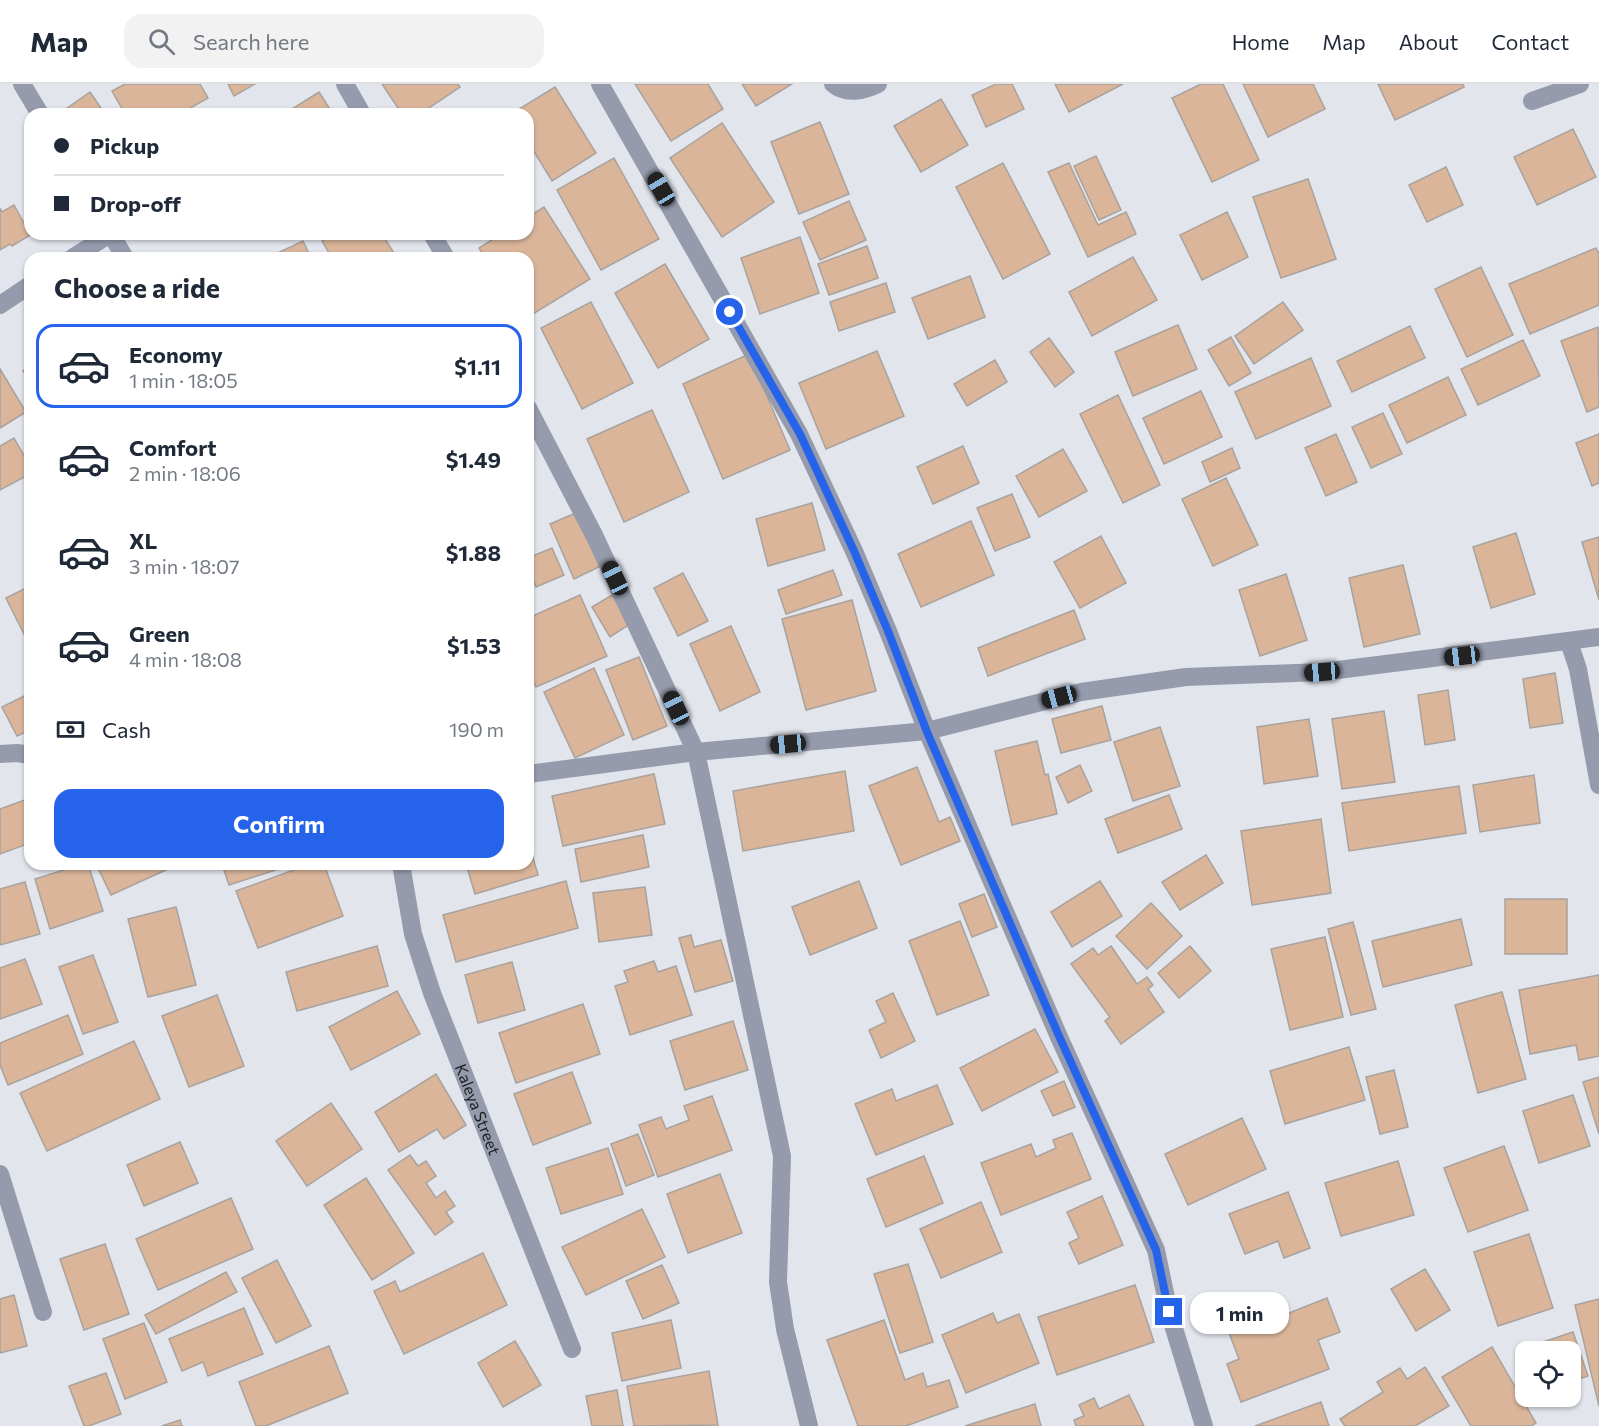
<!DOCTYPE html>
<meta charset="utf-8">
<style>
:root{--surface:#fff;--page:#f2f2f3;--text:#1f2937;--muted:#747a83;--line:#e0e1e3;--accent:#2563eb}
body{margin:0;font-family:Commissioner,sans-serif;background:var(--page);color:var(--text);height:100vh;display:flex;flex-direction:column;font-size:22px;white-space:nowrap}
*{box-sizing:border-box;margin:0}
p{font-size:20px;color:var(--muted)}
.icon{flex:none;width:33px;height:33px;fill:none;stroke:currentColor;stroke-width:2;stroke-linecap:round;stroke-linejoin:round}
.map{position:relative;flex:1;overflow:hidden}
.panel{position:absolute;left:24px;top:168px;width:510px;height:618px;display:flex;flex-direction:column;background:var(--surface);border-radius:18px;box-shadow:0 2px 4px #0004}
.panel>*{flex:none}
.banner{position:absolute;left:24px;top:24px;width:510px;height:132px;border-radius:18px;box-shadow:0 2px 4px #0004;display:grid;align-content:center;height:132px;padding:0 30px;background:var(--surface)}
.buttons{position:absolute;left:1515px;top:1257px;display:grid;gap:12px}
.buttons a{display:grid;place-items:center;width:66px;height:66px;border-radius:12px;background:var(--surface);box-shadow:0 2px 4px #0004;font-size:30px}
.end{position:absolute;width:27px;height:27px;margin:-14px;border:8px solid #2563eb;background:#fff;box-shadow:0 0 0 3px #fff}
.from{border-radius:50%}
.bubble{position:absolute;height:42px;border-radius:18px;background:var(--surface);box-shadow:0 2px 4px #0004;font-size:20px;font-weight:700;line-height:42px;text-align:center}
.car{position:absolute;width:18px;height:36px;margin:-18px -9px;border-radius:8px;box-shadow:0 0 4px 2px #0007;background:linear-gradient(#222 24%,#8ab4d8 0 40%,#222 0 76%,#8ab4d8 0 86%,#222 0)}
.banner b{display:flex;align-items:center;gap:21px;height:57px;font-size:22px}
.banner b+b{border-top:2px solid var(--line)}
.banner i{width:15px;height:15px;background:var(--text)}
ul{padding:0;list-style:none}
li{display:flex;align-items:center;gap:18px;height:84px;margin:0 12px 9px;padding:0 18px;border:3px solid transparent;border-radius:18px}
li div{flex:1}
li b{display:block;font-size:22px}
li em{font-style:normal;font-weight:700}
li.active{border-color:var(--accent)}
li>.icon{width:54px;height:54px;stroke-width:1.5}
h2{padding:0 30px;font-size:27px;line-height:72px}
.pay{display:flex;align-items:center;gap:15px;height:66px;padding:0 30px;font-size:22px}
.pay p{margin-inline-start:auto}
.primary-button{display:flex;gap:12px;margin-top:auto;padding:12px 30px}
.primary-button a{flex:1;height:69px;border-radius:18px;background:var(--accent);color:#fff;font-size:24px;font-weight:700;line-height:69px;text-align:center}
header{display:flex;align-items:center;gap:36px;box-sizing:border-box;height:84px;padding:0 30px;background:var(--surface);border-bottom:2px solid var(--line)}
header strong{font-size:28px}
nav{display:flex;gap:33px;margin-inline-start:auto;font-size:21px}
.search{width:420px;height:54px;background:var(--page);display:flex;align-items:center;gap:15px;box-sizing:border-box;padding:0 21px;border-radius:18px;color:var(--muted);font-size:22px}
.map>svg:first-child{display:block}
.building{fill:#dab59a;stroke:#a9a29d;stroke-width:1.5}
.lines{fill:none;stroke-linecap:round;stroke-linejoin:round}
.minor{stroke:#959bac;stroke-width:18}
.route{stroke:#2563eb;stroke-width:8}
.labels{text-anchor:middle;stroke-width:4.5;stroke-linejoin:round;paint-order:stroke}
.street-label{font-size:16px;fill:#1c1d20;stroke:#e2e5ec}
</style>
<header>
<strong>Map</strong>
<div class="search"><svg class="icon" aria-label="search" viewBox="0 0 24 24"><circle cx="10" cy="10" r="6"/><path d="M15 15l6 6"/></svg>Search here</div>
<nav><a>Home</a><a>Map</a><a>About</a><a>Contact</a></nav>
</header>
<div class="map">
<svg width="1599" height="1342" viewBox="0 0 1599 1342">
<rect width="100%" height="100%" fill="#e2e5ec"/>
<g class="building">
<path d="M125,0H200L208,14L180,30H125L112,7Z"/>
<path d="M228,0H255L234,12Z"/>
<path d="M382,0H458L460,3L420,30H402Z"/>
<path d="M635,0H708L723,25L671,57Z"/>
<path d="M742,0H792L756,22Z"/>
<path d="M996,0H1012L1024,25L986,43L972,11Z"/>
<path d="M1055,0H1123L1069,28Z"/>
<path d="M1201,0H1223L1259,76L1212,98L1172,14Z"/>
<path d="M1243,0H1313L1325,25L1268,53Z"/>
<path d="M1378,0H1463L1464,3L1395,36Z"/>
<path d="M555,3L596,69L552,97L528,58V30H511Z"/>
<path d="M90,8L105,30H70L66,25Z"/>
<path d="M319,8L333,30H284Z"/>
<path d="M941,15L968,61L921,88L894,42Z"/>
<path d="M820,38L849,110L799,130L771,58Z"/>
<path d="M722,39L774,118L722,153L670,74Z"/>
<path d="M1573,45L1596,93L1537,121L1514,73Z"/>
<path d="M1096,72L1121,126L1099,136L1074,82Z"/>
<path d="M614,74L659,155L601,186L557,106Z"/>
<path d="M1003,79L1050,170L1003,195L956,103Z"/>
<path d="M1069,79L1098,141L1126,128L1136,150L1088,173L1048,88Z"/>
<path d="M1446,83L1463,121L1427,138L1409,101Z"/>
<path d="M1308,95L1336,175L1281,194L1253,113Z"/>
<path d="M849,117L866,156L820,176L803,138Z"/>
<path d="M14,121L30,150H32L12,162L10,160L0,166V124L2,128Z"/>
<path d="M544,123L590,195L528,233V174H485L479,164L501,150H528V133Z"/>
<path d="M1227,128L1248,173L1202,196L1180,151Z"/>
<path d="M333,150H382L397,174H332L322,157Z"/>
<path d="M800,153L819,209L760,230L741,174Z"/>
<path d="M303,157L311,174H267Z"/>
<path d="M867,162L878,194L829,211L818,180Z"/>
<path d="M1596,164L1599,170V221L1530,250L1509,200Z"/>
<path d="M1133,173L1157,216L1092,252L1069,208Z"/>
<path d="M665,180L709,255L658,284L615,209Z"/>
<path d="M1481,183L1513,251L1467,273L1435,205Z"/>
<path d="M970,192L985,233L928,255L912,214Z"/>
<path d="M886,199L895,228L839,247L830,218Z"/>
<path d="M591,218L633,299L582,325L541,244Z"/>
<path d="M1283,218L1303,246L1254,280L1235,252Z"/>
<path d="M1178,241L1197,285L1133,312L1115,268Z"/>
<path d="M1410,242L1425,274L1352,308L1337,277Z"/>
<path d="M1598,243L1599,323L1587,328L1561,257Z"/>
<path d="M1231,253L1251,289L1229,302L1208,266Z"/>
<path d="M1049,254L1074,288L1055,303L1030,268Z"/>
<path d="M1523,256L1540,292L1478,321L1461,285Z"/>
<path d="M877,267L904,332L826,365L799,299Z"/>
<path d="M749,270L790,366L723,395L683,300Z"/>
<path d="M1311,274L1331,322L1256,355L1235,308Z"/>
<path d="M995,276L1007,298L967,322L954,300Z"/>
<path d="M30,282V296L23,287Z"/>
<path d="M0,285L26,328L0,344Z"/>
<path d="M1448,293L1466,331L1407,359L1389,321Z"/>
<path d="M1201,307L1222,353L1164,380L1143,334Z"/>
<path d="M1118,311L1160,401L1123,419L1080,330Z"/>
<path d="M652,326L689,408L624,438L587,355Z"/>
<path d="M1383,329L1402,370L1371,384L1352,343Z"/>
<path d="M1336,350L1357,398L1326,412L1305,364Z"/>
<path d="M1599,350V399L1592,402L1576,359Z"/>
<path d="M14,354L30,382V390L0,406V362Z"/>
<path d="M963,362L979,399L933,420L917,383Z"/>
<path d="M1232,364L1240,384L1210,398L1202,378Z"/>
<path d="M1063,365L1087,407L1039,433L1016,392Z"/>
<path d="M1226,394L1258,461L1213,482L1182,415Z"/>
<path d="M1012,410L1030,453L995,467L977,424Z"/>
<path d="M812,419L825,466L768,482L756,435Z"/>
<path d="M578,428L601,482L574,495L550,440Z"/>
<path d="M971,437L994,491L921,523L898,470Z"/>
<path d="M1516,449L1535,510L1491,524L1473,463Z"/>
<path d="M1101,452L1126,499L1080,524L1054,478Z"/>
<path d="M1599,453V516L1582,458Z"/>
<path d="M552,464L564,491L536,503L528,484V474Z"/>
<path d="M1403,481L1420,550L1364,563L1349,494Z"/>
<path d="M833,486L842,511L786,530L778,506Z"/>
<path d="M683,489L708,537L678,552L654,504Z"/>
<path d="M1286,490L1307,556L1260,572L1239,506Z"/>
<path d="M30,502V562L6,514Z"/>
<path d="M580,511L607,572L536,603L528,586V534Z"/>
<path d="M612,511L630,540L610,553L592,523Z"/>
<path d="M852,516L876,607L806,626L782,535Z"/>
<path d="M1074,526L1085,555L988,592L978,564Z"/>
<path d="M731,542L760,608L720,627L690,560Z"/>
<path d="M639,573L667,642L633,656L606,586Z"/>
<path d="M594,584L624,651L575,674L544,608Z"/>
<path d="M1555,589L1563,639L1530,644L1523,595Z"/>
<path d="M1448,606L1455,656L1425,661L1418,611Z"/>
<path d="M26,611L30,619V646L17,652L2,623Z"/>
<path d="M1102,622L1111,656L1061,669L1052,635Z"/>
<path d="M1384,627L1395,698L1342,705L1332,635Z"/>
<path d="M1309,635L1318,692L1264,700L1257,643Z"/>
<path d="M1160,643L1180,702L1133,717L1114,658Z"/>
<path d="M1037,657L1045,691L1048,690L1057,730L1012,741L995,667Z"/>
<path d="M1080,681L1092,707L1068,719L1056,693Z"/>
<path d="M917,683L939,738L950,733L960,757L901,781L869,702Z"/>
<path d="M845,687L854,747L743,767L733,707Z"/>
<path d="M654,690L665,740L563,762L552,712Z"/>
<path d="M1534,691L1540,739L1480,748L1473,701Z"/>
<path d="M1459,702L1466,749L1349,767L1342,719Z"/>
<path d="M1169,711L1182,745L1118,769L1105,735Z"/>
<path d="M30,714V759L0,770V725Z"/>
<path d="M1321,735L1331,809L1252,821L1241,747Z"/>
<path d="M643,751L649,783L581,798L575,765Z"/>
<path d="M528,756L538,791L475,810L466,780H528Z"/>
<path d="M1206,771L1223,799L1180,826L1162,798Z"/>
<path d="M83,780H88L103,827L50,845L35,795Z"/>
<path d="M96,780H166L168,785L111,811Z"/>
<path d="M222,780H294L229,801Z"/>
<path d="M310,780H324L343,832L258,864L236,807Z"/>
<path d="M566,797L578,844L456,878L443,831Z"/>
<path d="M859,797L877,844L810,871L792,823Z"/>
<path d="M1100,797L1122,832L1072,863L1051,828Z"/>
<path d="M25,798L40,850L0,861V805Z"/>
<path d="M645,803L652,851L599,858L593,809Z"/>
<path d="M984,810L997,843L972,853L959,820Z"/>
<rect x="1505" y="815" width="62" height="55"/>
<path d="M1151,819L1182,852L1147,885L1116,852Z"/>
<path d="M176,823L196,901L148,913L128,835Z"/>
<path d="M1461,835L1472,881L1383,903L1372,857Z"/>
<path d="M960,837L989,911L937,931L909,857Z"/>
<path d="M1353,838L1376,925L1351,931L1328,845Z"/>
<path d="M691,851L694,863L721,856L733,897L695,908L679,854Z"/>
<path d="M1325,853L1343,933L1290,946L1271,865Z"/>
<path d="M377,862L388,902L297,927L286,888Z"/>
<path d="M1111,862L1137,900L1147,893L1153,901L1148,905L1164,928L1121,960L1105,937L1110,933L1071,880L1093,864L1098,871Z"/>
<path d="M1190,862L1211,887L1179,914L1158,889Z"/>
<path d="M93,871L118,938L83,950L59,883Z"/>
<path d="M25,875L42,920L0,935V884Z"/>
<path d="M654,877L658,888L676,882L692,931L630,951L615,902L628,898L624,887Z"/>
<path d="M512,878L525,926L478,939L465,891Z"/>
<path d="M1599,891V972L1579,976L1576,961L1530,970L1519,906Z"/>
<path d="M397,907L420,950L351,986L329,943Z"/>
<path d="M1502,908L1526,995L1478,1009L1455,921Z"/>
<path d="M893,909L915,957L881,974L869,946L886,938L876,917Z"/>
<path d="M217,911L244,982L189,1003L162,932Z"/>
<path d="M583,920L600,970L516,999L499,949Z"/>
<path d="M68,931L83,970L8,1001L0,981V959Z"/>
<path d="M733,937L748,986L685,1006L670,957Z"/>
<path d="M1035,945L1058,988L982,1027L960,984Z"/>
<path d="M134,957L160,1015L47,1067L20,1009Z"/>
<path d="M1349,963L1365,1016L1285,1040L1270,987Z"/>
<path d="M1394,986L1408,1043L1380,1050L1366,993Z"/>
<path d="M572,988L591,1039L533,1061L514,1010Z"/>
<path d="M436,990L466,1041L444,1055L437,1045L399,1068L375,1028Z"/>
<path d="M1599,993V1050L1583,998Z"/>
<path d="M1064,997L1075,1023L1053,1032L1041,1007Z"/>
<path d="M937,1001L953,1040L876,1071L855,1020L892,1005L896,1017Z"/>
<path d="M1573,1011L1590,1062L1539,1079L1523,1027Z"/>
<path d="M712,1012L732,1066L658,1093L639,1041L661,1033L666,1045L689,1036L684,1022Z"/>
<path d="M331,1019L362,1065L307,1102L276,1057Z"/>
<path d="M1242,1034L1266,1085L1188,1121L1165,1070Z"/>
<path d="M1072,1049L1091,1095L1001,1131L981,1079L1031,1060L1036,1073L1056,1064L1053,1056Z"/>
<path d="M638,1050L654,1091L626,1102L611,1060Z"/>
<path d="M180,1058L198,1099L144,1122L127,1081Z"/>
<path d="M1504,1062L1528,1126L1468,1148L1444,1084Z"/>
<path d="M608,1064L623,1110L561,1130L546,1084Z"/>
<path d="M410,1071L418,1082L426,1077L436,1092L426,1099L436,1114L445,1107L455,1122L446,1128L453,1138L435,1151L388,1086Z"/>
<path d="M924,1072L943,1119L886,1143L867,1095Z"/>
<path d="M1398,1077L1414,1131L1341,1152L1325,1099Z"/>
<path d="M720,1090L742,1149L688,1169L667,1110Z"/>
<path d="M366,1094L414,1169L372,1196L324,1121Z"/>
<path d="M1288,1108L1310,1164L1284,1174L1278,1157L1245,1170L1229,1130Z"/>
<path d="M1102,1112L1123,1161L1079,1180L1069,1159L1079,1154L1067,1128Z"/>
<path d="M231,1114L253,1165L158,1206L136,1155Z"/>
<path d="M981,1118L1002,1168L941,1194L920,1145Z"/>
<path d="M642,1125L665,1173L586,1211L562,1163Z"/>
<path d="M1529,1150L1553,1224L1498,1242L1474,1168Z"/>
<path d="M105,1160L129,1230L84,1246L60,1175Z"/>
<path d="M483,1169L507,1221L404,1270L374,1207L395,1197L400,1208Z"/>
<path d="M277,1176L311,1242L276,1259L242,1194Z"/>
<path d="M908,1180L933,1258L900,1269L874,1190Z"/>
<path d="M662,1181L679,1219L643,1235L626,1197Z"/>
<path d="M1425,1185L1450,1226L1416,1247L1391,1205Z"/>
<path d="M226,1188L237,1208L156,1250L145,1231Z"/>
<path d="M1135,1201L1154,1258L1057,1291L1038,1233Z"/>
<path d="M14,1211L27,1262L0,1269V1215Z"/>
<path d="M1327,1214L1340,1248L1318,1256L1329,1285L1241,1318L1227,1280L1239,1275L1229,1249L1250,1240L1247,1231L1280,1219L1284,1231Z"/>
<path d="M1599,1215V1322L1575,1221Z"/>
<path d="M244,1224L263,1270L208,1292L203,1278L182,1287L169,1255Z"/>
<path d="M993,1229L997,1239L1019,1230L1039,1279L966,1309L942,1251Z"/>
<path d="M671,1236L681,1284L622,1297L612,1249Z"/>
<path d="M884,1236L905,1296L923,1289L927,1303L949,1296L958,1323L906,1342H858L827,1256Z"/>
<path d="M144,1239L167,1298L125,1315L103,1255Z"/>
<path d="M1573,1248L1588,1292L1570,1298V1268H1533L1531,1262Z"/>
<path d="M515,1257L541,1301L503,1323L478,1279Z"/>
<path d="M329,1262L348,1309L266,1342H256L239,1298Z"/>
<path d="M1492,1263L1536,1339L1531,1342H1471L1442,1293Z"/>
<path d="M1425,1283L1449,1322L1415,1342H1345L1340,1335L1383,1308L1377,1298L1400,1284L1407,1295Z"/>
<path d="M709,1287L718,1341L634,1342L627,1302Z"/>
<path d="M106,1289L121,1330L89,1342H84L69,1302Z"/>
<path d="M617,1306L623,1342H592L586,1312Z"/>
<path d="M1129,1311L1144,1342H1076L1074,1336L1084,1332L1079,1321L1094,1314L1099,1325Z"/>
<path d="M1321,1318L1329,1342H1255Z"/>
<path d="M1035,1320L1041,1342H965Z"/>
<path d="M180,1336L182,1342H162Z"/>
</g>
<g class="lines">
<g class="minor">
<path d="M22,0L40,30"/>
<path d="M345,0L362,30"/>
<path d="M600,0L799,350L854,467L888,547L927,647L1059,953L1156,1166L1169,1228L1204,1342"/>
<path d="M833,0C846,11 864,7 878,0"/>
<path d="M1532,17L1580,0"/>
<path d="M111,150L125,174"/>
<path d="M432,150L446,174"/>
<path d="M72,174L110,150"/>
<path d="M0,221L30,201"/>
<path d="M528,324L594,451L696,668L528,690"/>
<path d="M1569,558L1578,585L1599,701"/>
<path d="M0,670L17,669L30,671"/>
<path id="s1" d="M401,780L413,850L432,909L572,1265"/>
<path d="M0,1090L43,1228"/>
<path d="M809,1342L785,1245L778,1198L782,1072L696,668L927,647L1081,608L1186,593L1322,588L1599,553"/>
</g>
</g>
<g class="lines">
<path class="route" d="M730,228L800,350L854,467L888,547L927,648L1059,952L1156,1166L1169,1228"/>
</g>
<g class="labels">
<g class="street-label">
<text dy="6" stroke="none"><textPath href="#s1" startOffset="258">Kaleya Street</textPath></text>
</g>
</g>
</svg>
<div class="buttons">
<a><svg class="icon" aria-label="locate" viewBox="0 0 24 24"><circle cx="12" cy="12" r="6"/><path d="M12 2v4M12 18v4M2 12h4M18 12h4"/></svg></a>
</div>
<i class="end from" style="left:730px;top:228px"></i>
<i class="end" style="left:1169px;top:1228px"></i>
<div class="bubble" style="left:1190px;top:1208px;width:99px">1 min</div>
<i class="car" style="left:661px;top:105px;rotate:330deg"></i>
<i class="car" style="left:615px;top:494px;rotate:335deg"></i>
<i class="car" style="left:1462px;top:572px;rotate:263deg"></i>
<i class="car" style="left:1322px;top:588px;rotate:266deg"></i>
<i class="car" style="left:1059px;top:613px;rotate:255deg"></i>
<i class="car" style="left:676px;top:624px;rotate:335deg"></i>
<i class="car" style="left:788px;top:660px;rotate:265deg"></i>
<div class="banner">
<b><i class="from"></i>Pickup</b>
<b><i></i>Drop-off</b>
</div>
<section class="panel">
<h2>Choose a ride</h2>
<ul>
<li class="active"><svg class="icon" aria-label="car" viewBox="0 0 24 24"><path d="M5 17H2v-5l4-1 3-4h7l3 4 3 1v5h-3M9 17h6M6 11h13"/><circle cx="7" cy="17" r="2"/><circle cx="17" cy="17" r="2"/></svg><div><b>Economy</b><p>1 min · 18:05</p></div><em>$1.11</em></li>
<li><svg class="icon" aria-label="car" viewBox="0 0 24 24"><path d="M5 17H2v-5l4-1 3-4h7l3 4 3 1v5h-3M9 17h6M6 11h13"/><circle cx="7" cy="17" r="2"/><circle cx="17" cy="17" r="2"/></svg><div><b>Comfort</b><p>2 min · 18:06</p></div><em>$1.49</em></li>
<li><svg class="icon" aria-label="car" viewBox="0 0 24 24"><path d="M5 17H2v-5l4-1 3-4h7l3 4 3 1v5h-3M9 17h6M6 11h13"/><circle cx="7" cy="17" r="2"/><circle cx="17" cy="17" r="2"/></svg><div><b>XL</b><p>3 min · 18:07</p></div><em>$1.88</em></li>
<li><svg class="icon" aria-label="car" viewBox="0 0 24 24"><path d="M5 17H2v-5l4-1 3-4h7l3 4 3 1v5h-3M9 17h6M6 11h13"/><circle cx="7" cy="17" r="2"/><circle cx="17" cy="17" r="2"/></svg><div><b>Green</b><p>4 min · 18:08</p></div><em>$1.53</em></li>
</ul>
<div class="pay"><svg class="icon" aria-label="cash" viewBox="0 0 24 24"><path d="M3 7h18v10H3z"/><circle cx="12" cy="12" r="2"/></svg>Cash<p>190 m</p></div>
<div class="primary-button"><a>Confirm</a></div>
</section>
</div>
